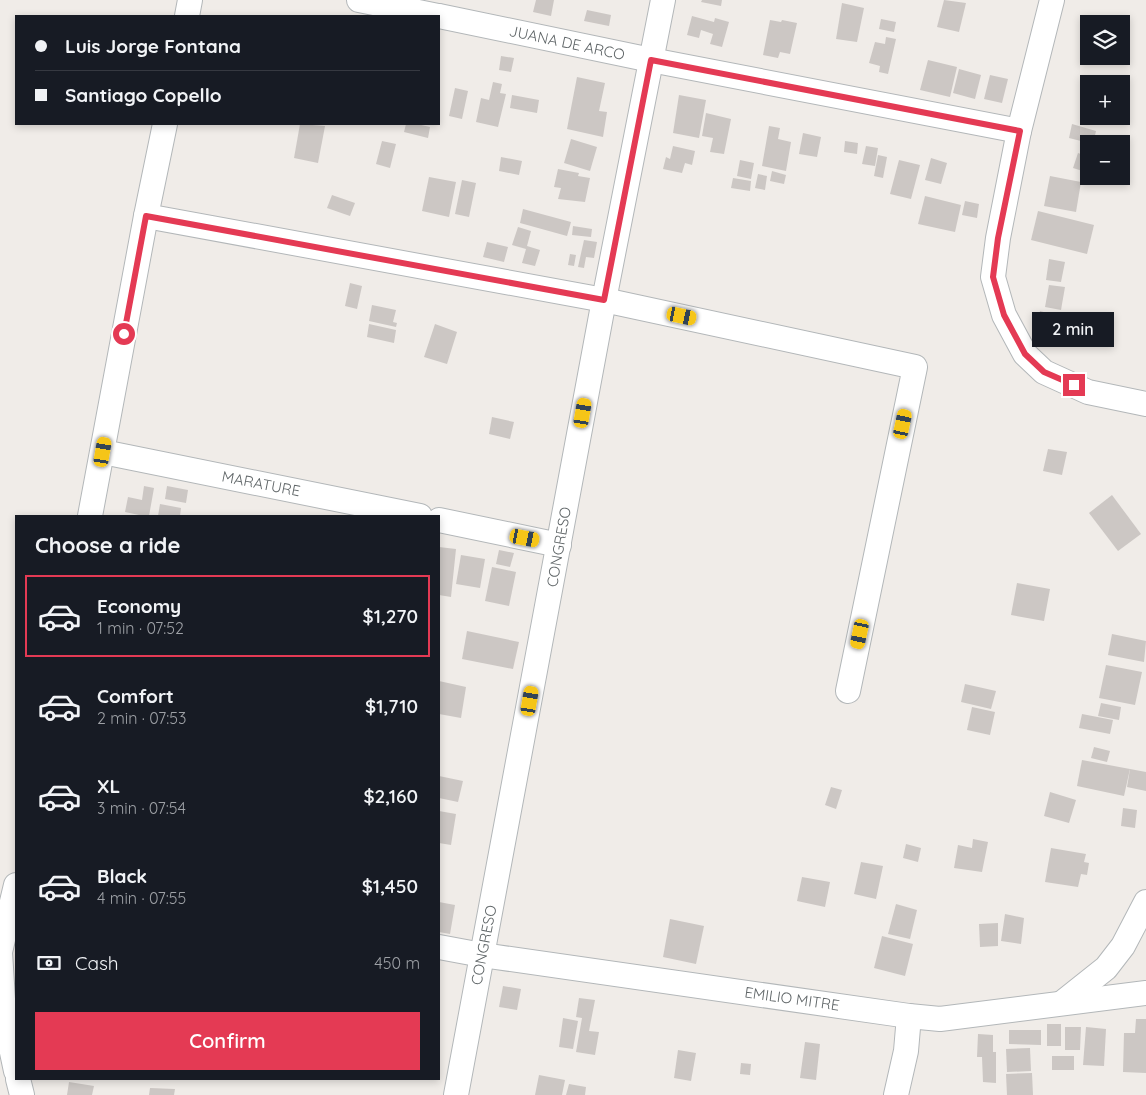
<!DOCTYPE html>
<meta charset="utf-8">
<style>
:root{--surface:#171b24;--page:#20242c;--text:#f1f3f6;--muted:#9ea1a6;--line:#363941;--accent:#e43a54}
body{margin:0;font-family:Quicksand,sans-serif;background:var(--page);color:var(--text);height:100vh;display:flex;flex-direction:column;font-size:19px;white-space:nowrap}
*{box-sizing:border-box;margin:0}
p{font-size:16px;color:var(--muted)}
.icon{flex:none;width:28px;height:28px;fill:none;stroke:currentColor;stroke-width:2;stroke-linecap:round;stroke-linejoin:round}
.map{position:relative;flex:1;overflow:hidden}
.panel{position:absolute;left:15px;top:515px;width:425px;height:565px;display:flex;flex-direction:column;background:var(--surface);border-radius:0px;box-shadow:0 2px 8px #0003}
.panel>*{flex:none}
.top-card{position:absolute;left:15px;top:15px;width:425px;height:110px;border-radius:0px;box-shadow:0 2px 8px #0003;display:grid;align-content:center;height:110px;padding:0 20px;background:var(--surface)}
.fabs{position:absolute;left:1080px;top:15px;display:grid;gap:10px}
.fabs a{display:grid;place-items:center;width:50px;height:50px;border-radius:0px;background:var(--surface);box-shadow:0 2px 8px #0003;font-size:25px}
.end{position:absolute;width:22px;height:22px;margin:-11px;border:6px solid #e43a54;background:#fff;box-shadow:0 0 0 2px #fff}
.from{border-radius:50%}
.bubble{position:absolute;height:35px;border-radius:0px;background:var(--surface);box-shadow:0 2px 8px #0003;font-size:16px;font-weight:600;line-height:35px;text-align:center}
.car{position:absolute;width:15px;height:30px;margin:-15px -8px;border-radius:6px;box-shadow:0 0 4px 1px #0007;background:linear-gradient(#f5c518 24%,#345 0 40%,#f5c518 0 76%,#345 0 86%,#f5c518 0)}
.top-card b{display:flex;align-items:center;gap:18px;height:48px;font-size:19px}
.top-card b+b{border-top:1px solid var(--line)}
.top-card i{width:12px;height:12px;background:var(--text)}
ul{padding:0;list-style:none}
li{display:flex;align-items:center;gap:15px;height:82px;margin:0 10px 8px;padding:0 10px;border:2px solid transparent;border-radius:0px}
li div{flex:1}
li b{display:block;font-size:19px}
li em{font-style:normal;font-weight:600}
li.on{border-color:var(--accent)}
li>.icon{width:45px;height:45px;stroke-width:1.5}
h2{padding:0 20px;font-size:22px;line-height:60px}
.pay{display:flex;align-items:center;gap:12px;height:55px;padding:0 20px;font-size:19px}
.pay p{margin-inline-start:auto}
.cta{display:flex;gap:10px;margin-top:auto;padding:10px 20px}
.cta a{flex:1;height:58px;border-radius:0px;background:var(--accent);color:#fff;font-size:20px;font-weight:600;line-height:58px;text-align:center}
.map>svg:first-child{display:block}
.building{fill:#ccc7c4}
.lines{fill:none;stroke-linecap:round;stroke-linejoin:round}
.street-casing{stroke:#b3b7b9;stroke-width:26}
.street{stroke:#fff;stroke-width:24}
.route{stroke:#e43a54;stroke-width:6}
.labels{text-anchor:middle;stroke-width:5;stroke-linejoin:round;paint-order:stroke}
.street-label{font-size:15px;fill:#5f6567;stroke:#fff}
</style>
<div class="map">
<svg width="1146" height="1095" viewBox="0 0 1146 1095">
<rect width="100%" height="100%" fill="#f0ece8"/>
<g class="building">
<path d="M536,0H554L551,16L533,12Z"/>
<path d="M702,0H722L721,6L701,2Z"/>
<path d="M944,0L966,3L959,32L937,27Z"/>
<path d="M842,3L864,8L857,42L836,39Z"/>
<path d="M587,10L611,15L609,26L584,21Z"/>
<path d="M692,16L714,22L715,18L729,22L722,47L710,44L713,34L701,30L699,38L687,35Z"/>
<path d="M881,19L896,22L894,32L879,29Z"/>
<path d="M770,20L781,22L782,20L797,23L790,54L780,52L778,58L763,55Z"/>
<path d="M886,37L896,39L888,74L879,72L880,66L869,63L875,42L885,44Z"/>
<path d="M501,56L514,58L511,72L499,70Z"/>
<path d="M928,60L957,67L950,97L920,90Z"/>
<path d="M959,69L981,75L975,99L953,93Z"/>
<path d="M990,75L1008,79L1002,103L984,99Z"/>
<path d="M577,77L605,83L599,111L607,112L603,137L567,129Z"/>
<path d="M493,82L502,84L500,93L506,94L498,127L476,122L481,98L489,100Z"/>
<path d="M455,88L468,91L462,119L449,116Z"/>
<path d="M512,95L539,100L537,113L510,108Z"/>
<path d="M679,95L706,100L699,138L673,133Z"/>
<path d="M706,113L731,119L724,154L710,152L713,138L702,136Z"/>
<path d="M300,124L325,126L318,163L294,158Z"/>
<path d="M406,124H417L430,127L428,138L404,132Z"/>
<path d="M1072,124L1096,131L1093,144L1069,138Z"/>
<path d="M769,126L780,128L778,139L791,142L786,171L762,166Z"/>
<path d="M803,133L821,137L817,157L799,154Z"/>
<path d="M571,139L597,147L590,171L564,163Z"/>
<path d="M382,141L396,144L390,168L376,164Z"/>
<path d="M845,141L858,143L857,154L844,152Z"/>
<path d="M673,146L695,151L692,165L685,163L682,173L663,169L666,157L670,159Z"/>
<path d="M866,146L878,148L875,166L862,164Z"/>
<path d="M1078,153L1089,157V173L1073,168Z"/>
<path d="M878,155L887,157L883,178L874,176Z"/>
<path d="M501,157L522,161L519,175L499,171Z"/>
<path d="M931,158L947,163L941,184L925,180Z"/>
<path d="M740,160L754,163L751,179L737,176Z"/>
<path d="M899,160L920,165L911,199L890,194Z"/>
<path d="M558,169L579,173L578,176L590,178L585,202L558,199L561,188L554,187Z"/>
<path d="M772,171L786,175L784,184L770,181Z"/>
<path d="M758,174L767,176L765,190L755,188Z"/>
<path d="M1050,176L1081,182L1076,212L1044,206Z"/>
<path d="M429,177L456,182L449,217L422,211Z"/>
<path d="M733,178L751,181L750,191L731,188Z"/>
<path d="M462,180L476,183L469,217L455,214Z"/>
<path d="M332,195L355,203L350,216L327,208Z"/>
<path d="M925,196L961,205L955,232L918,224Z"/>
<path d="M965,201L979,204L977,218L962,215Z"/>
<path d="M523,209L571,222L567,236L520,223Z"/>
<path d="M1038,211L1094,225L1087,254L1031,240Z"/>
<path d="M573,226L592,229L591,237L572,235Z"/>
<path d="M518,227L531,231L527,246L540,250L535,266L522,263L526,249L512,245Z"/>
<path d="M584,240L597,242L594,258L586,257L584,268L578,267Z"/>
<path d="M487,242L508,247L504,262L483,257Z"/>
<path d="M570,254L576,255L574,266L568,265Z"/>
<path d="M1049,259L1065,262L1061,282L1046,280Z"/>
<path d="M350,283L362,286L357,309L345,306Z"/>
<path d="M1049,285L1065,287L1061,310L1045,307Z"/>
<path d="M372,305L396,310L393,322L397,323L396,327L369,321Z"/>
<path d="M1040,311L1062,317L1059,329L1037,323Z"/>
<path d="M369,324L396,330L394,343L367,337Z"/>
<path d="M435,324L457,332L447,364L424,357Z"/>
<path d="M492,417L514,422L510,439L489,434Z"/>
<path d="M1048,449L1067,452L1062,475L1043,471Z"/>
<path d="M144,486L154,488L149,516H139V515L125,512L128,497L142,500Z"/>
<path d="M167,486L188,490L186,503L165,499Z"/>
<path d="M1112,495L1141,534L1118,551L1089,513Z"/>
<path d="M160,504L181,508L180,516H158Z"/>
<path d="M439,547L456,549L451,597L439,595Z"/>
<path d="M499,550L514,553L510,567L496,564Z"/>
<path d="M461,555L485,559L480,588L456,584Z"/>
<path d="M492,567L516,572L509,606L485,601Z"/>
<path d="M1017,583L1050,589L1044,621L1011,615Z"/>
<path d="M467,631L519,642L513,669L462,659Z"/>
<path d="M1112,634L1146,641L1144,662L1108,655Z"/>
<path d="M1106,665L1142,672L1135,705L1099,698Z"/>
<path d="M439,681L466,687L461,718L439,714Z"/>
<path d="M965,684L996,691L991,709L961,702Z"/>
<path d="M1101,703L1121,707L1119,720L1098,716Z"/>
<path d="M972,707L995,712L990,735L967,730Z"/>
<path d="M1082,714L1113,720L1110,734L1079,728Z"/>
<path d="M1094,747L1110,751L1107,762L1091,758Z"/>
<path d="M1082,760L1130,769L1124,796L1077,786Z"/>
<path d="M1130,769L1146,772V791L1127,787Z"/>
<path d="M439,776L463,781L458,802L439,798Z"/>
<path d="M831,787L842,790L836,809L825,805Z"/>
<path d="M1050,792L1076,800L1069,823L1044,816Z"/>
<path d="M1123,808L1137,810L1135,828L1121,826Z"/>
<path d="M439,811L456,814L451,845L439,843Z"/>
<path d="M973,839L988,842L982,872L954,868L958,845L972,848Z"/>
<path d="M906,844L921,848L918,862L903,858Z"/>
<path d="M1051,848L1086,854L1084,862L1089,863L1087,875L1081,874L1078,887L1045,882Z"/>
<path d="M861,862L883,866L876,899L854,894Z"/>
<path d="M802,877L830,882L825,907L797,901Z"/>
<path d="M439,902L455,905L450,934L439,932Z"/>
<path d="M896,904L917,910L910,939L888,934Z"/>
<path d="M1005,914L1024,918L1021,944L1001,941Z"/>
<path d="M670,919L704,926L696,964L663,957Z"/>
<path d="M998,923V946L980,947L979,924Z"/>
<path d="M882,936L913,944L905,976L874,968Z"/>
<path d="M503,986L521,989L517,1010L499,1007Z"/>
<path d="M579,998L595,1000L589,1031L599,1032L595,1055L576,1052L582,1018L576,1017Z"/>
<path d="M563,1018L578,1021L573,1049L559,1047Z"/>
<path d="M1136,1019H1146V1073L1123,1072L1124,1033H1135Z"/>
<rect x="1047" y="1024" width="14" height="22"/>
<path d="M1065,1027H1081L1080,1050H1065Z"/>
<path d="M1086,1027L1106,1029L1104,1066L1083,1065Z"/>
<path d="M1009,1030H1041V1045L1009,1044Z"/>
<path d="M978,1034L993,1035V1052H996V1083L983,1082L982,1057H977Z"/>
<path d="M805,1042L820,1044L816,1080L800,1078Z"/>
<path d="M1030,1048L1031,1071L1007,1072L1006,1049Z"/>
<path d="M678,1050L696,1053L691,1081L674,1078Z"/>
<rect x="1052" y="1056" width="22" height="14"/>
<path d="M741,1063L751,1064L750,1075L740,1074Z"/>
<path d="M1032,1073L1033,1095H1007L1006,1074Z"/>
<path d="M539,1075L565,1080L562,1095H535Z"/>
<path d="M69,1082L94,1086L92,1095H67Z"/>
<path d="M569,1084L586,1087L585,1095H566Z"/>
<path d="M150,1088L175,1089L174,1095H149Z"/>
</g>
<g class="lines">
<defs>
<g id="street">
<path d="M359,0L438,16"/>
<path d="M1052,0L1019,131L998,238L993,277L1004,315L1025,354L1044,372L1088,392L1146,404"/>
<path d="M187,16L190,0"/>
<path d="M439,16L651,60L1019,131"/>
<path d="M146,216L604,300L915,367L848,691"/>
<path d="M103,452L420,516"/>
<path d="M90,516L146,216L165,124"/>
<path d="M439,520L559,545"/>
<path d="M16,885L0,952L4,1015L16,1071"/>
<path d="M439,947L482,955L909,1016L940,1019L1146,993"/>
<path d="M1062,1003L1106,968L1123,946L1146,902"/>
<path d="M18,1079L22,1095"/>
<path d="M456,1095L604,300L663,0"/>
<path d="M896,1095L906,1051L909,1016"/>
</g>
</defs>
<use href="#street" class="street-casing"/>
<use href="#street" class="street"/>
</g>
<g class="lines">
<path class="route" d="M124,334L146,216L604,300L651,60L1020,131L998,238L993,277L1004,315L1025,354L1044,372L1074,385"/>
</g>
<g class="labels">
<g class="street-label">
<text transform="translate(567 43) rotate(12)" y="5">JUANA DE ARCO</text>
<text transform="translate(261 484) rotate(11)" y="5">MARATURE</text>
<text transform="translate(559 547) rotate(-80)" y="5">CONGRESO</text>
<text transform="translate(484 945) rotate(-79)" y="5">CONGRESO</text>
<text transform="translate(792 999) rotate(8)" y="5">EMILIO MITRE</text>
</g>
</g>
</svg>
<div class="fabs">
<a><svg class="icon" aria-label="layers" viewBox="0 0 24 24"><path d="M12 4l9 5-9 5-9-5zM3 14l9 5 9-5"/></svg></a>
<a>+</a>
<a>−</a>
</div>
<i class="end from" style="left:124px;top:334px"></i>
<i class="end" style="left:1074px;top:385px"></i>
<div class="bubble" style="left:1032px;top:312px;width:82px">2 min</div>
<i class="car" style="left:682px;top:316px;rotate:102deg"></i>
<i class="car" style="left:583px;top:413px;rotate:10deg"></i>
<i class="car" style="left:903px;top:424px;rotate:12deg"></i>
<i class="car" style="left:103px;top:452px;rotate:10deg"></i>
<i class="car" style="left:525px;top:538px;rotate:101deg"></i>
<i class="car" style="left:860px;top:634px;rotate:192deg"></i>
<i class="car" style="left:530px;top:701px;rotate:10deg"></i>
<div class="top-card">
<b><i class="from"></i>Luis Jorge Fontana</b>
<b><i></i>Santiago Copello</b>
</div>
<section class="panel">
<h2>Choose a ride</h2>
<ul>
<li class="on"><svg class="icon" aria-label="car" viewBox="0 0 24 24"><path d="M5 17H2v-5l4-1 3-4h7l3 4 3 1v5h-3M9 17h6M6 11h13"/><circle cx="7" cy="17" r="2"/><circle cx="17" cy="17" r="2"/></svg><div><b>Economy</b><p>1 min · 07:52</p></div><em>$1,270</em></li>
<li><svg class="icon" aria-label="car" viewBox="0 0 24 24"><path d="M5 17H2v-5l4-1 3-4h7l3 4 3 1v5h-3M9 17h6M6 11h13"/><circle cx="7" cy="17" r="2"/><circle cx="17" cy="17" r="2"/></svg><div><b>Comfort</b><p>2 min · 07:53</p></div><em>$1,710</em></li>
<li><svg class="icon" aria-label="car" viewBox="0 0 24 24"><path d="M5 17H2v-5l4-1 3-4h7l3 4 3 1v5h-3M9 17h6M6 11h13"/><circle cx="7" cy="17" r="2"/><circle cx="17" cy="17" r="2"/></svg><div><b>XL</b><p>3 min · 07:54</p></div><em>$2,160</em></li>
<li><svg class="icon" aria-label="car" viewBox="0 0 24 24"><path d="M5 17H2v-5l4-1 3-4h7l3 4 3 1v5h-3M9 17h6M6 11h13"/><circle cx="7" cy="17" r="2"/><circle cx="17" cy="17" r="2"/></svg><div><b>Black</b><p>4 min · 07:55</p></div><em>$1,450</em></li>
</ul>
<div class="pay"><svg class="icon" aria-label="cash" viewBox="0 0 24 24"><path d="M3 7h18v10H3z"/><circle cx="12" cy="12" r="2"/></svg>Cash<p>450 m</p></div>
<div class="cta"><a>Confirm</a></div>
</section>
</div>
